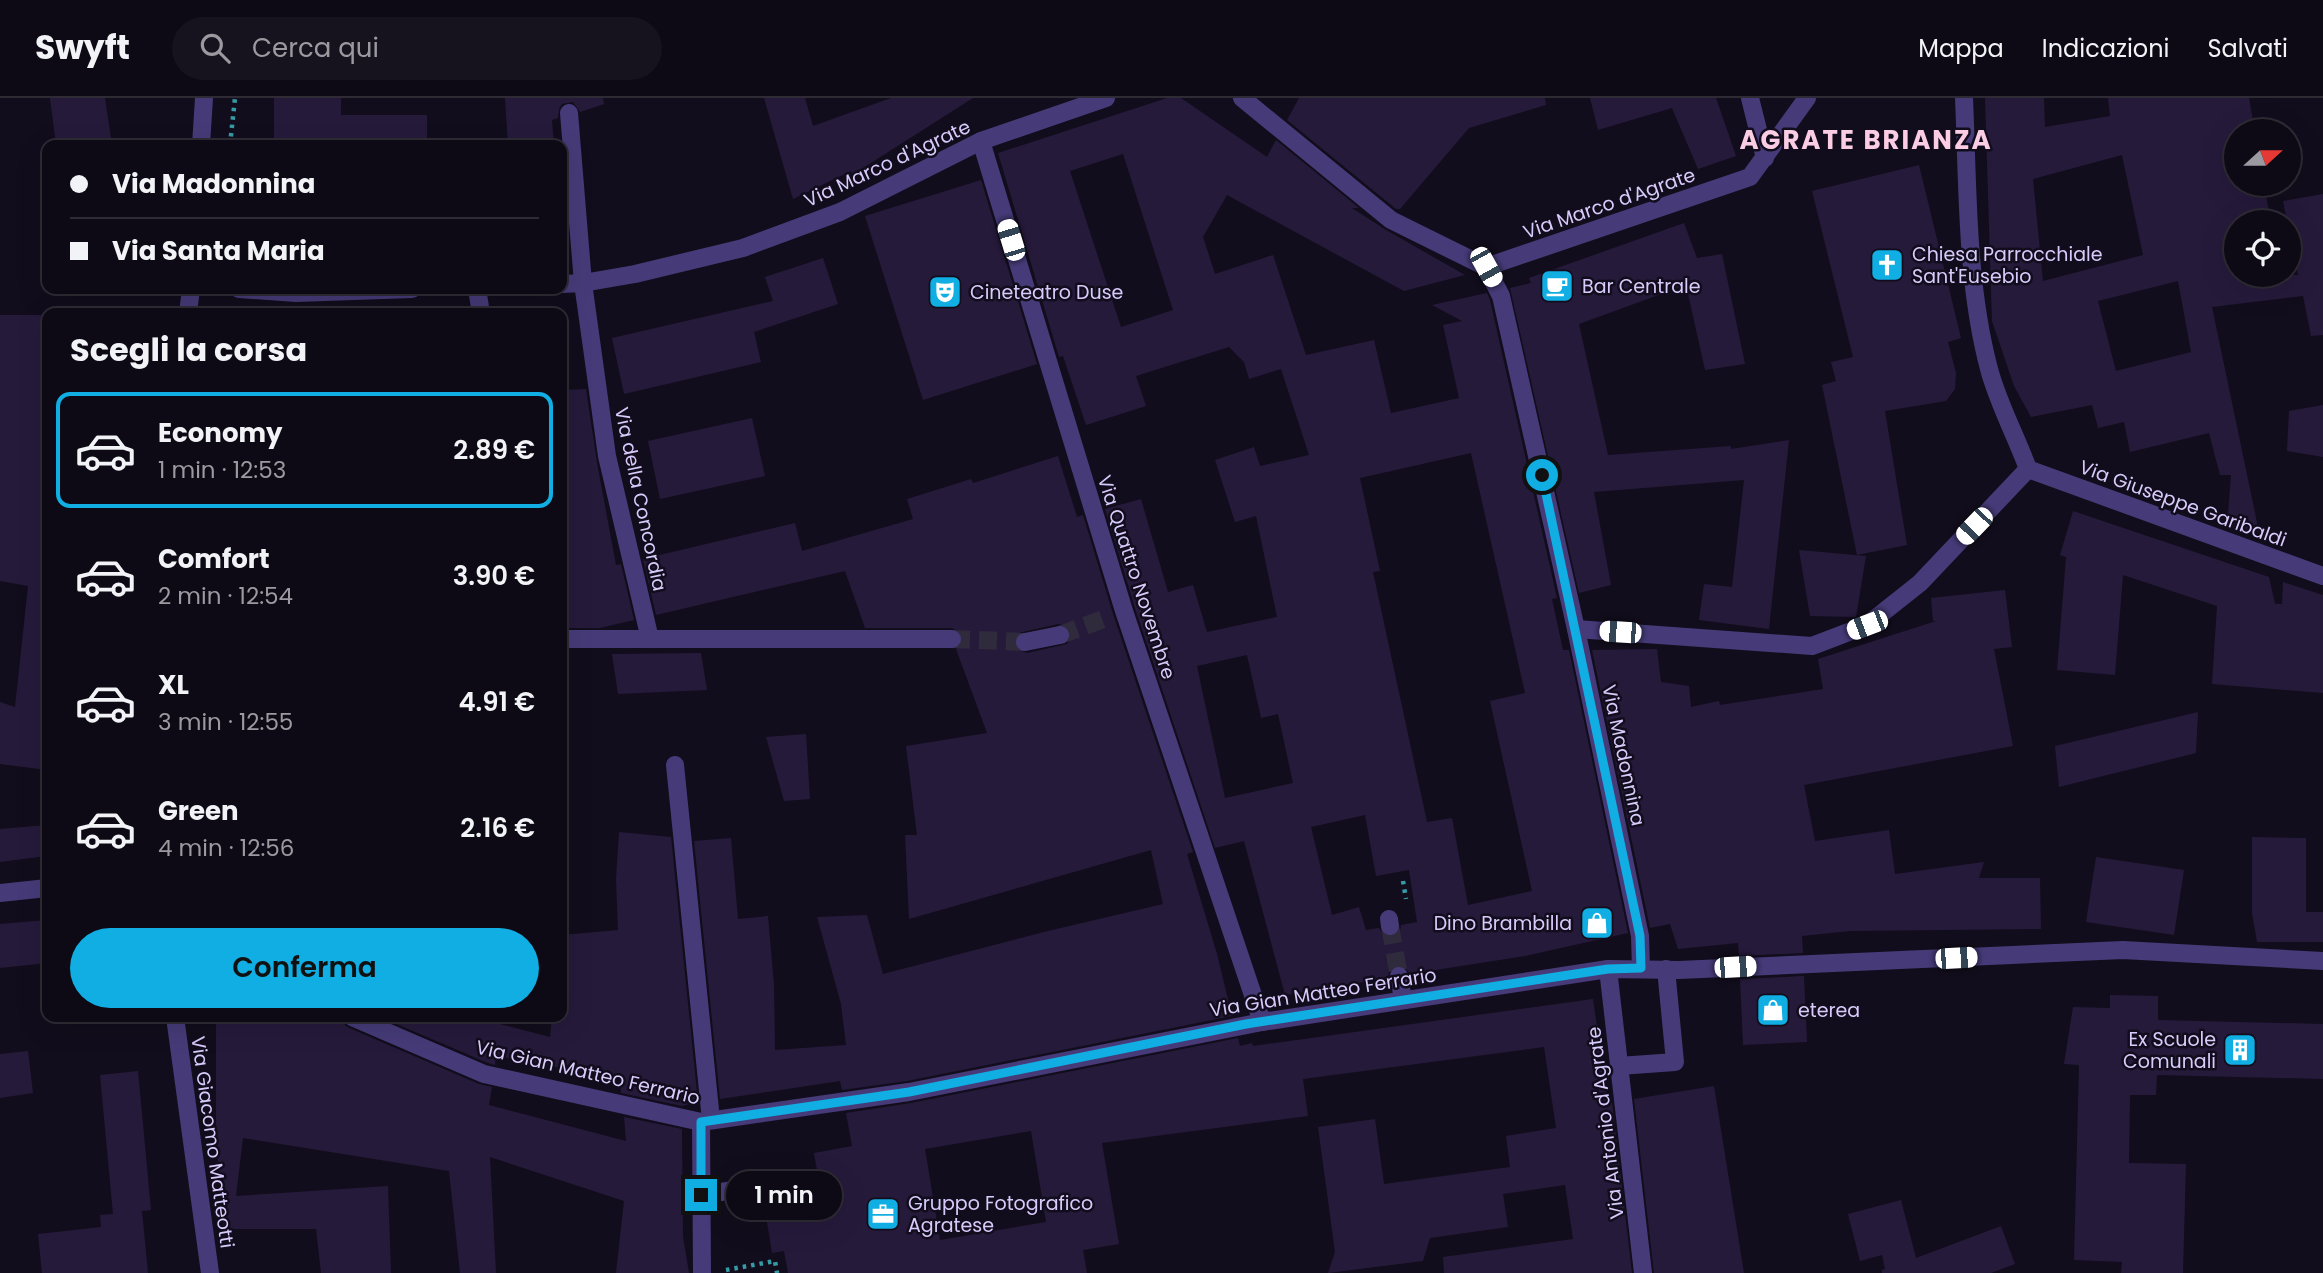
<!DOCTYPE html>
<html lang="it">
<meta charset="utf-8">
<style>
:root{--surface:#0e0a15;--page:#17131e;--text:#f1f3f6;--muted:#9b9aa0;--line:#2e2b34;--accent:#10aee3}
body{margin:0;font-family:Poppins,sans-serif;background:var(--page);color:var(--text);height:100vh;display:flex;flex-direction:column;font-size:26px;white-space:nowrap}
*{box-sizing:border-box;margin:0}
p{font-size:23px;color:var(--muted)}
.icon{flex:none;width:38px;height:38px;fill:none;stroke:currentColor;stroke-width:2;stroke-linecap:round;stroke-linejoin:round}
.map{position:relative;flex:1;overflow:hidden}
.panel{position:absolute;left:42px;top:210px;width:525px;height:714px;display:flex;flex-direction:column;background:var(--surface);border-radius:14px;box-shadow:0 7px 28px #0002,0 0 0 2px var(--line)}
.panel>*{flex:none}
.hud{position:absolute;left:42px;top:42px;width:525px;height:154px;border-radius:14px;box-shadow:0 7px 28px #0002,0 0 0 2px var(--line);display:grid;align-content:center;height:154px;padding:0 28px;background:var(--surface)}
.needle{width:46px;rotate:69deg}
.buttons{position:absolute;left:2224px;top:21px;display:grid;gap:14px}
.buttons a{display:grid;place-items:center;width:77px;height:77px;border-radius:50%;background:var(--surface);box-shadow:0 7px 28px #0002,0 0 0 2px var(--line);font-size:35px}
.end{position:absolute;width:32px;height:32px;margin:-16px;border:9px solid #10aee3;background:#111;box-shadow:0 0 0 4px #111}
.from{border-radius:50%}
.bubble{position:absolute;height:49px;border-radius:24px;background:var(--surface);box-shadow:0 7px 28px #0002,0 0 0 2px var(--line);font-size:23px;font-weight:600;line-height:49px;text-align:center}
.car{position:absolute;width:21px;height:42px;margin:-21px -10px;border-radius:9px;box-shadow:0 0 5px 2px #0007;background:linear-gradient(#fff 24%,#345 0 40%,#fff 0 76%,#345 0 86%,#fff 0)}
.hud b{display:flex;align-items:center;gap:24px;height:66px;font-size:26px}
.hud b+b{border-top:2px solid var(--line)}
.hud i{width:18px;height:18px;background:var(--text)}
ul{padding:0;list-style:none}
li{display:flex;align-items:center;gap:21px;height:116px;margin:0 14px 10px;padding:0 14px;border:4px solid transparent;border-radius:14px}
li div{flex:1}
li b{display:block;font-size:26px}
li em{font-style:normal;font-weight:600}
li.on{border-color:var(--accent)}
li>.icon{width:63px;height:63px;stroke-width:1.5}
h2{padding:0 28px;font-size:32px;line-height:84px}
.primary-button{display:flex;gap:14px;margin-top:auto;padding:14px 28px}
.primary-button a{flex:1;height:80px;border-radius:42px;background:var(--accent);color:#111;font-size:28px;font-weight:600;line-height:80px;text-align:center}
header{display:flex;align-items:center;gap:42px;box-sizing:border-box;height:98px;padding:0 35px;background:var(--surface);border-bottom:2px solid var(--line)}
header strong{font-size:33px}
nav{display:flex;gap:38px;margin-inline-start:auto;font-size:24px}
.search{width:490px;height:63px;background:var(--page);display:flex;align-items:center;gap:18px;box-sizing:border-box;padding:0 24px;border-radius:38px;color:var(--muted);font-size:26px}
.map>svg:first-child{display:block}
.building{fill:#261a3b;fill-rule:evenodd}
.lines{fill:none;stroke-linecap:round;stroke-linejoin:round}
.minor-tunnel{stroke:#302a3d;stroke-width:18;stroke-dasharray:18 9;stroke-linecap:butt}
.path{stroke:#359ba6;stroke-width:4.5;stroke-dasharray:3.5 5;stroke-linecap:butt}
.minor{stroke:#463b78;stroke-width:18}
.route{stroke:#10aee3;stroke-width:9}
.labels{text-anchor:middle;stroke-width:5;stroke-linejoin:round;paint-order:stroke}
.street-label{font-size:19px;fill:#d8cbfb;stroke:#120d1c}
.poi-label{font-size:19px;fill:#d8cbfb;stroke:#120d1c;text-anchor:start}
.district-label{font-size:26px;font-weight:bold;letter-spacing:2px;fill:#fbcde4;stroke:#120d1c}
</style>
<header>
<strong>Swyft</strong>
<div class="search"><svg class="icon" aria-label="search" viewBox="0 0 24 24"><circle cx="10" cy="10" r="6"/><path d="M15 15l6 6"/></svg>Cerca qui</div>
<nav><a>Mappa</a><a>Indicazioni</a><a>Salvati</a></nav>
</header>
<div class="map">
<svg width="2323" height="1175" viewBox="0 0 2323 1175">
<rect width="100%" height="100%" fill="#120d1c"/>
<g class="building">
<path d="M50,0H105L112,47H56Z"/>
<path d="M274,0H341V17H427V47H274Z"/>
<path d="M505,0H603L604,6L580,14L573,4L562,6L559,11L558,20L552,22L554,47H508Z"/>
<path d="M764,0H805L813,28L891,0H973L852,77L851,73L793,101Z"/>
<path d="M1167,0H1181L1267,59L1276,42L1359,110H1352L1386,132L1465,177L1404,193L1227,97L1203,139L1215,176L1273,157L1306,257L1374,242L1391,315L1459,300L1443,227L1462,223L1432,207L1487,195L1490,202L1557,500L1552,501L1563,552H1569L1628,835L1525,858L1410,876L1404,868L1396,867L1389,873L1388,880L1285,897L1244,743L1215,750L1135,510L1105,411L1141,401L1168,494L1193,487L1207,534L1277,519L1256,418L1235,424L1215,362L1254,349L1260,368L1309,357L1281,271L1249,281L1244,264L1229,249L1136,278L1146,308L1086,327L1063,258L1059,259L998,55ZM1123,56L1173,212L1121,229L1070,73ZM1471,355L1525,595L1490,603L1532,793L1468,807L1452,720L1427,724L1373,474L1380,473L1360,380ZM1247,557L1261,620L1278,616L1293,685L1225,700L1197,568ZM1365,717L1376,778L1409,772L1417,824L1401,827L1400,833L1392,839L1385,838L1379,830L1366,832L1359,809L1332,817L1311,729Z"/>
<path d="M1299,0H1545L1546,7L1469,30L1400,111H1396L1287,22Z"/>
<path d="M1590,0H1716L1736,58L1698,71L1672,10L1598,32Z"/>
<path d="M1985,0H2044L2045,29L2110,18L2108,0H2249L2255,33H2236V86H2264L2271,124H2236V177H2298L2289,124H2287L2283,103L2323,96V237L2311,238L2303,198L2212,209L2259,434L2227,429L2231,377H2220L2209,335L2130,354L2124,324L2098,330L2092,307L2031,319L2014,288L1992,223ZM2122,57L2143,157L2043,183L2033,81ZM2178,183L2191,254L2116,273L2098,203Z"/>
<path d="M1919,67L1961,240L1948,244L1956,275L1955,291L1946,303L1885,313L1907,447L1857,457L1822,287L1836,283L1831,264L1853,259L1812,93Z"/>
<path d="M981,82L1037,266L923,302L865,118Z"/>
<path d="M1684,125L1697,160L1722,156L1745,266L1705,272L1686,187L1579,226L1608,357L1731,348V351L1789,342L1769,531L1699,522L1704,486L1732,489L1744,382L1594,394L1611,487L1579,495L1510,190L1531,185L1529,180Z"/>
<path d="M823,160L838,206L754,234L761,264L624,296L612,240L773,203L765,179Z"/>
<path d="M0,217H47V294L40,331L47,333V672L0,666V604L15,609L28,488L0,483Z"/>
<path d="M586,291L597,365L616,467L621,466L634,522L600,530H562V292Z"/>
<path d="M2323,307V359L2287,353L2289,313Z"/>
<path d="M752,320L765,378L660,401L648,343Z"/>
<path d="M1058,358L1077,419L1083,417L1113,516L1193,754L1187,756L1217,856L1232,918L907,983L842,992L840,983L720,1001L694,743L731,740L738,821L768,818L774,887L775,952L846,947L841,906L817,819L867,817L883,876L1048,833L1163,806L1151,752L909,821L905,737H917L906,648L987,635L956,551L962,546L961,535L952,530H865L845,473L656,517L643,461L795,425L802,453L913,421L907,401L971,381L973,385ZM1058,526L1064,527L1071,534V540L1067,546L1027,555L1016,551L1014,541L1018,535Z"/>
<path d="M2073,413L2269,479L2275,506H2282L2283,484L2323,497V595L2212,586L2217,508L2123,477L2115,577L2057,572L2066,459L2060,457Z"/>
<path d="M1799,452L1866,458L1856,519L1810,518Z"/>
<path d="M2005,492L2012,549L1994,551L2013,648L1804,687L1815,743L1889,732L1895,776L1984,764L1979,780H2040L2041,831L1850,833L1802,838L1803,855L1739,858L1738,845L1678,851L1670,826L1650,830L1592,552L1657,551L1661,584L1689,588L1691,609L1719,603L1720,607L1823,591L1818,561L1936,523H1933L1931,500Z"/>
<path d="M701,555L707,592L618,596L612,556Z"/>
<path d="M2198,614L2196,655L2059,689L2055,648Z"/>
<path d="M806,636L810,701L784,703L766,639Z"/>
<path d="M47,727V758L0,764V731Z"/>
<path d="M619,734L671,739L698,1004L682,1008L621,995L620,981L496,958L495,967L488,965L380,919H501L500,926L550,939L552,919H562V837L618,832L616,781Z"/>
<path d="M2252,739L2306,740V814H2323V844H2257L2252,815Z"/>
<path d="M2096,759L2184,772L2174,837L2086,824Z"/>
<path d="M47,822V865L0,870V826Z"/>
<path d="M1804,878L1807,944L1743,947L1740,881Z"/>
<path d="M2110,897L2158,898V922L2323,926V981L2157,977L2156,997H2130L2129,1065L2186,1066L2183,1175H2121L2122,1164L2074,1162L2079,967L2064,966L2073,909L2110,910Z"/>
<path d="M1593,901L1608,1005L1612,1004L1632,1175H1444L1443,1159L1573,1141L1565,1087L1503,1096L1508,1129L1430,1140L1423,1163L1328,1175L1335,1154L1318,1029L1375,1021L1384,1086L1510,1069L1506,1038L1556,1030L1544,949L1303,981L1308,1018L1102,1045L1119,1146L1083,1152L1087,1175H788L784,1153L772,1155L765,1112L822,1102L814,1055L852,1048L846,1015L911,1005L1238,940L1240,948L1252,945L1253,948ZM1031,1033L1046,1124L940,1142L925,1051Z"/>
<path d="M216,919H341L343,925L347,929L479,986L492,989L489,1007L626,1043L624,1019L682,1031L683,1139L689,1175H616L624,1103L490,1059L496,1175H460L449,1073L243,1040L236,1098L388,1088L391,1175H321L316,1131H224L216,1040Z"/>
<path d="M28,953L33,995L0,1000V956Z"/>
<path d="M138,973L151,1112L142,1113L148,1175H42L38,1136L101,1129L100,1117L113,1116L100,977Z"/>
<path d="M1714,988L1744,1175H1654L1634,1001Z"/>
<path d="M1901,1102L1916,1160L2001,1128L2015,1166L1991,1175H1882V1172L1885,1171L1882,1157L1860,1163L1848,1116Z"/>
</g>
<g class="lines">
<g class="minor-tunnel">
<path d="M1060,537L1109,519"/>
<path d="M952,541L1025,544"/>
<path d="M1390,828L1399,878"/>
</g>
<g class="path">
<path d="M230,47L235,0"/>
<path d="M1403,783L1406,801"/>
<path d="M726,1172L775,1163L777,1175"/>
</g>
<g class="minor">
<path d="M1242,0L1391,122L1486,169L1750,79L1807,0"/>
<path d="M1750,0L1765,60"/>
<path d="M1964,0C1968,90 1966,184 1989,271C1998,305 2016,338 2028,371"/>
<path d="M569,15L583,185L607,358L650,541"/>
<path d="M981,43L1124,513L1262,924"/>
<path d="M201,47L204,0"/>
<path d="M1486,169L1501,198L1576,531L1640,838L1641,870"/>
<path d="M562,186L583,185L635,176L743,150L840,114L981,43L1106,0"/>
<path d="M239,191L296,195L412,191"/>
<path d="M477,191L481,215"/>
<path d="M188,215L191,191"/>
<path d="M2028,371L2323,478"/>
<path d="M1576,531L1812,548L1867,527L1920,485L2028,371"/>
<path d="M562,541H952"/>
<path d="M1025,544L1060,537"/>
<path d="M675,667L711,1022"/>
<path d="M0,795L47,790"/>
<path d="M1389,821L1390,828"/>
<path d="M1608,871L1643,1175"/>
<path d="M1399,878L1403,902"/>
<path d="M175,919L210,1175"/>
<path d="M352,919L484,976L701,1024L909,994L1262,924L1608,871L1679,872L2123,852L2323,863"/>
<path d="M1619,968L1675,964L1666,871"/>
<path d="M701,1024L702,1175"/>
<path d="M701,1097L805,1081"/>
</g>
</g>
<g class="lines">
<path class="route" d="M701,1097V1024L909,994L1246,926L1608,871L1641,870L1640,838L1542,377"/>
</g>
<defs>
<symbol id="church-square" viewBox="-11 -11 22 22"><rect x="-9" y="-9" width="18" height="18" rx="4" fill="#10aee3" stroke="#120d1c"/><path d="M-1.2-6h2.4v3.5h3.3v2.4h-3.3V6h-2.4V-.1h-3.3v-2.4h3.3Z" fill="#fff"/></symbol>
<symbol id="cafe-square" viewBox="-11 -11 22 22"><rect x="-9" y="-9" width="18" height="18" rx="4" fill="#10aee3" stroke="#120d1c"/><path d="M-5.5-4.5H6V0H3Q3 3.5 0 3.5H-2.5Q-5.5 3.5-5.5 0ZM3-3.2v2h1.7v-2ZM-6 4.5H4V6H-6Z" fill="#fff"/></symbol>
<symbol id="theatre-square" viewBox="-11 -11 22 22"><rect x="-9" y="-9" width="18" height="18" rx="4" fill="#10aee3" stroke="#120d1c"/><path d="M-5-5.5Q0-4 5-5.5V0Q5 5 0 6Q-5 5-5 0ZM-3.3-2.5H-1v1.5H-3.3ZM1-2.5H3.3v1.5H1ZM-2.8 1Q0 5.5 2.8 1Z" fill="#fff"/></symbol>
<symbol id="shop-square" viewBox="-11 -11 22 22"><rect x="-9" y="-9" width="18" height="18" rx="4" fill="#10aee3" stroke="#120d1c"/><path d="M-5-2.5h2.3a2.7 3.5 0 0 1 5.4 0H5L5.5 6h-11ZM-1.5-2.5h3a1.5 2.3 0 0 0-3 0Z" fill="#fff"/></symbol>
<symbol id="building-square" viewBox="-11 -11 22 22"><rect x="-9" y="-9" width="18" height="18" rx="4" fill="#10aee3" stroke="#120d1c"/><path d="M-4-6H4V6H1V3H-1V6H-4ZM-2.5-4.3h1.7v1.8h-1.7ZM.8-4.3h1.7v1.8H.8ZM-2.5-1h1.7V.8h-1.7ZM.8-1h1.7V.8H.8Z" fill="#fff"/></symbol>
<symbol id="office-square" viewBox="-11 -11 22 22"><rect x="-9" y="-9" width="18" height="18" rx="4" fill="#10aee3" stroke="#120d1c"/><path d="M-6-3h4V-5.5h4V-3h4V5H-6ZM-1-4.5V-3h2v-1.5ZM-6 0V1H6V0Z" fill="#fff"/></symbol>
</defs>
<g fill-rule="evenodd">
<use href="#church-square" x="1868" y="148" width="38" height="38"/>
<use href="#cafe-square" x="1538" y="169" width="38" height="38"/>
<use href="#theatre-square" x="926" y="175" width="38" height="38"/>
<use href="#shop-square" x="1578" y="806" width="38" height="38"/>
<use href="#shop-square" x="1754" y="893" width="38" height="38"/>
<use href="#building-square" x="2221" y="933" width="38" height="38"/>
<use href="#office-square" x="864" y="1097" width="38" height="38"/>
</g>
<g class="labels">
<g class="street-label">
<text transform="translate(887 65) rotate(-25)" y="7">Via Marco d'Agrate</text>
<text transform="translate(1609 105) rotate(-19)" y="7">Via Marco d'Agrate</text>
<text transform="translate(641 401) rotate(78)" y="7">Via della Concordia</text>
<text transform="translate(2183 405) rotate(20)" y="7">Via Giuseppe Garibaldi</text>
<text transform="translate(1137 479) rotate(72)" y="7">Via Quattro Novembre</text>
<text transform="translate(1624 657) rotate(78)" y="7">Via Madonnina</text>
<text transform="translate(1323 894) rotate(-9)" y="7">Via Gian Matteo Ferrario</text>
<text transform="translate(588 974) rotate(13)" y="7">Via Gian Matteo Ferrario</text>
<text transform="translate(1605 1025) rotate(-97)" y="7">Via Antonio d'Agrate</text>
<text transform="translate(213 1044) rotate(82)" y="7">Via Giacomo Matteotti</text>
</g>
<g class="poi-label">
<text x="1912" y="163">Chiesa Parrocchiale<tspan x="1912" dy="22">Sant'Eusebio</tspan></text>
<text x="1582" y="195">Bar Centrale</text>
<text x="970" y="201">Cineteatro Duse</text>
<text x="1572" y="832" text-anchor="end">Dino Brambilla</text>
<text x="1798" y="919">eterea</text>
<text x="2216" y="948" text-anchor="end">Ex Scuole<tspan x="2216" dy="22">Comunali</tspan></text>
<text x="908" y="1112">Gruppo Fotografico<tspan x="908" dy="22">Agratese</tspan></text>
</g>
<g class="district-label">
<text x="1866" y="51">AGRATE BRIANZA</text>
</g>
</g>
</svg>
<div class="buttons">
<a><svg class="needle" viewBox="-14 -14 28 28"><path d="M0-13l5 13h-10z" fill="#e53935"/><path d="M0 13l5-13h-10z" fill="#9b9aa0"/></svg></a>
<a><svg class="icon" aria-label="locate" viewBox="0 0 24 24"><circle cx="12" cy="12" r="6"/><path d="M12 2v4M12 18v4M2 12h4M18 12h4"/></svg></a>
</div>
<i class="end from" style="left:1542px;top:377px"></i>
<i class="end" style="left:701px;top:1097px"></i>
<div class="bubble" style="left:726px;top:1073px;width:116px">1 min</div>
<i class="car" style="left:1011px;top:142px;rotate:343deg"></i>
<i class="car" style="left:1486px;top:169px;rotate:151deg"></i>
<i class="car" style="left:1974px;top:428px;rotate:224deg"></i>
<i class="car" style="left:1867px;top:527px;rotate:249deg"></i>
<i class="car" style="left:1620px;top:534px;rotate:274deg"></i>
<i class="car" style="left:1956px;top:860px;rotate:87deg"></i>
<i class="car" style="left:1735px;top:869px;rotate:87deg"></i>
<div class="hud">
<b><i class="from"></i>Via Madonnina</b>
<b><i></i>Via Santa Maria</b>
</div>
<section class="panel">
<h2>Scegli la corsa</h2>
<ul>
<li class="on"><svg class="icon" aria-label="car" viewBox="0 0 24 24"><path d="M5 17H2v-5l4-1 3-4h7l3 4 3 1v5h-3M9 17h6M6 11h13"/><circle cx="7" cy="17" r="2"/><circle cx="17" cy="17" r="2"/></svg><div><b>Economy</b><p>1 min · 12:53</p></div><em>2.89 €</em></li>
<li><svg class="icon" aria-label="car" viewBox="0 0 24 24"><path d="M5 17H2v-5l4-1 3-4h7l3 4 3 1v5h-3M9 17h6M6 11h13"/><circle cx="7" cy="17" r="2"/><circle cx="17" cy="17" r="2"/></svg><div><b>Comfort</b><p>2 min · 12:54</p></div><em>3.90 €</em></li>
<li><svg class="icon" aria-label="car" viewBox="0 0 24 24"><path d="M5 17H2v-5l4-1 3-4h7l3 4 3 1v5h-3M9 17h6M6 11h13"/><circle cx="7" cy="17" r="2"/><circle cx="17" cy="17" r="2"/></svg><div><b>XL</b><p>3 min · 12:55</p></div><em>4.91 €</em></li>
<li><svg class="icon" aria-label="car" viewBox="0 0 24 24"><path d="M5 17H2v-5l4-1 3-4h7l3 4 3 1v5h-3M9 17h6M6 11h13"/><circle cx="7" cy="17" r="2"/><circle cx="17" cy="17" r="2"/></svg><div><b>Green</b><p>4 min · 12:56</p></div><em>2.16 €</em></li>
</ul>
<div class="primary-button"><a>Conferma</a></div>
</section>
</div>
